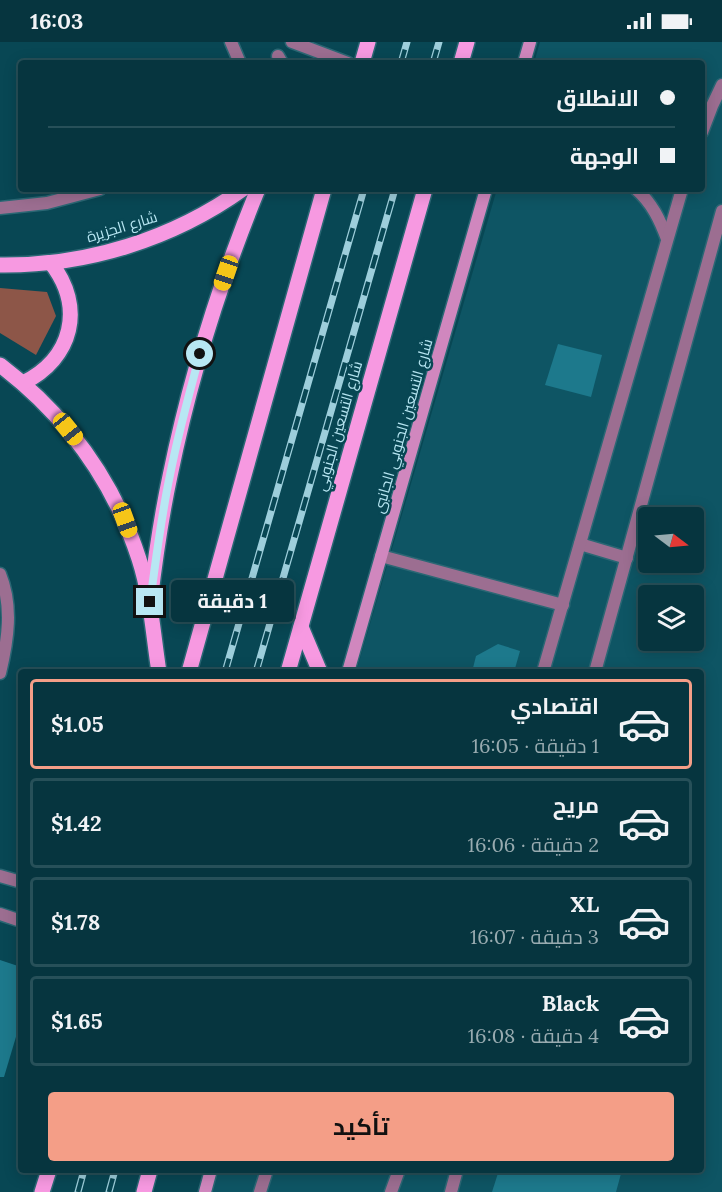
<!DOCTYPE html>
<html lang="ar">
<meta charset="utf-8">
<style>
:root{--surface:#06353f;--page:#0f3d46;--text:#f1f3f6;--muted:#98abb0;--line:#275059;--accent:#f49e87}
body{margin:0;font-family:Lora,Cairo,serif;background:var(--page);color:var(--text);direction:rtl;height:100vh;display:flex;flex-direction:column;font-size:22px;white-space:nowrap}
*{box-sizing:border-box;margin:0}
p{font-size:20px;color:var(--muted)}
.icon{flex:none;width:33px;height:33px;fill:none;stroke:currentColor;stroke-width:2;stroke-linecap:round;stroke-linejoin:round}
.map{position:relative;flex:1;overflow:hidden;direction:ltr}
.drawer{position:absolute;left:18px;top:627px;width:686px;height:504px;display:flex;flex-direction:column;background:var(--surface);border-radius:6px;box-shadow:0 3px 15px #0003,0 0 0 2px var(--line);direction:rtl}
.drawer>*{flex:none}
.hud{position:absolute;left:18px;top:18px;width:687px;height:132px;border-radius:6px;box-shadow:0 3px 15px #0003,0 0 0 2px var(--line);direction:rtl;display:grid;align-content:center;height:132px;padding:0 30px;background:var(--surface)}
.needle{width:39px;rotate:106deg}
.controls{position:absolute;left:638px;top:465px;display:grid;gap:12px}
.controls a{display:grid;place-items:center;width:66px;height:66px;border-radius:6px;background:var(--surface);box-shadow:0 3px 15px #0003,0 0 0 2px var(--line);font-size:30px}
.end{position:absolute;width:27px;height:27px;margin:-14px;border:8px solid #b8e7f3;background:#111;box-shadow:0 0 0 3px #111}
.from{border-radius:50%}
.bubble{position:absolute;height:42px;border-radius:6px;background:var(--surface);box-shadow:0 3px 15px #0003,0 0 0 2px var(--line);font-size:20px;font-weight:700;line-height:42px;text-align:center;direction:rtl}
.car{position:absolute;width:18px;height:36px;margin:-18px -9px;border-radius:8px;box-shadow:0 0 4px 2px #0007;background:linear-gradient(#f5c518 24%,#345 0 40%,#f5c518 0 76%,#345 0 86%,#f5c518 0)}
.hud b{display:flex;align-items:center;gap:21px;height:57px;font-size:22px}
.hud b+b{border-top:2px solid var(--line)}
.hud i{width:15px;height:15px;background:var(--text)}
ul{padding:10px 0 0;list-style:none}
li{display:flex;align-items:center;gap:18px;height:90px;margin:0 12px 9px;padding:0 18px;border:3px solid var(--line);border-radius:6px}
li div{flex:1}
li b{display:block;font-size:22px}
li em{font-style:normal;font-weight:700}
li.on{border-color:var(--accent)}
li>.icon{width:54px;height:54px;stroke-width:1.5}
.button{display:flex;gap:12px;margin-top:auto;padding:12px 30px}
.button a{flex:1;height:69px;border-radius:6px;background:var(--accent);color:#111;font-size:24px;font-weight:700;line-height:69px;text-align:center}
.status{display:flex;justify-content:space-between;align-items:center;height:42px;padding:0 30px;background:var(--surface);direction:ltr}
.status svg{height:16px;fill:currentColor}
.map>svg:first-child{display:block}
.built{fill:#0e5564;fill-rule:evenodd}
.green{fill:#8d5648}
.building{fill:#1d798c}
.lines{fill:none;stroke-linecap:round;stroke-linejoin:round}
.lane-casing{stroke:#2b6774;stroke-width:15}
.street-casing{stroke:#2b6774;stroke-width:15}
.secondary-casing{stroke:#2b6774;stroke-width:15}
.primary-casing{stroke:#2b6774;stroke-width:18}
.lane{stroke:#9c6e91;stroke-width:12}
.street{stroke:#9c6e91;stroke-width:12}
.secondary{stroke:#d087be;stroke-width:12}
.primary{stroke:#f799e1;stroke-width:15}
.rail-casing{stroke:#9dcedb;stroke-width:7}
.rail{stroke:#084754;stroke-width:4.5;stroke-dasharray:14;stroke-linecap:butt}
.route{stroke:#b8e7f3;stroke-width:8}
.labels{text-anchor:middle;stroke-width:5;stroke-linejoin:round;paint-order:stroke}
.street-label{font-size:15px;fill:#b8e7f3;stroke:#084754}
</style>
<div class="status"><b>16:03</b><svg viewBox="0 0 49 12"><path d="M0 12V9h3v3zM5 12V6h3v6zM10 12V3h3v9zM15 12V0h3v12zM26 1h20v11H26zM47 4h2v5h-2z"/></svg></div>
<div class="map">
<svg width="722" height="1150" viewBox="0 0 722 1150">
<rect width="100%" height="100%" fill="#084754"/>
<path class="built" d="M540,0H722V1150H203L209,1128H700V630H356L497,147H702V21H534ZM648,476H693V520H648ZM648,554H693V598H648Z"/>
<path class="green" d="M0,246L47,250L56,274L36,313L0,291Z"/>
<g class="building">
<path d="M558,302L602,313L591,355L545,343Z"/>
<path d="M498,602L520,609L514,630H472L476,614Z"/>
<path d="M0,918L21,925V978L4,1035H0Z"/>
<path d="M499,1128H622L616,1150H492Z"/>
</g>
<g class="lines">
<defs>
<g id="lane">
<path d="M292,0L348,21"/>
<path d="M278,14L282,21"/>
<path d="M381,514L563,563"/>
<path d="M260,1150L267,1128"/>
</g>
<g id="street">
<path d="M231,0L240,21"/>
<path d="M702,90L712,64L722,43"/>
<path d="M636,147C652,161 660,178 667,197"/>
<path d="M0,166L47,161L100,147"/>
<path d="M580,502L627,516"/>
<path d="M0,532C13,564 8,598 0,631"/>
<path d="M543,630L682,147"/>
<path d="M595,630L722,169"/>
<path d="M0,834L21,840"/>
<path d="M0,872L21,879"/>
<path d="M391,1150L399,1128"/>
<path d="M451,1150L457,1128"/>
</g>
<g id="secondary">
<path d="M524,21L530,0"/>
<path d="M348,630L486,147"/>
<path d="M205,1150L211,1128"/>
</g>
<g id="primary">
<path d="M362,21L368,0"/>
<path d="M461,21L467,0"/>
<path d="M0,223C87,224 173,197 243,147"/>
<path d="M0,323C67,374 113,437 139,517C151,554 153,592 159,630"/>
<path d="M23,341C73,316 85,265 51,221"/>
<path d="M150,560C155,518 161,476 170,434C190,336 220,240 258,147"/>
<path d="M301,585L320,630"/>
<path d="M189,630L324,147"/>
<path d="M288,630L425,147"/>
<path d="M42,1150L49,1128"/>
<path d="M144,1150L150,1128"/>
</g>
</defs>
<use href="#lane" class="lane-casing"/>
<use href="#street" class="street-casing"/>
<use href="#secondary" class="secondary-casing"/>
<use href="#primary" class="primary-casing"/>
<use href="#lane" class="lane"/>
<use href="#street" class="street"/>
<use href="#secondary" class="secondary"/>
<use href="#primary" class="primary"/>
<defs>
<g id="rail">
<path d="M401,21L407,0"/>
<path d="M433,21L439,0"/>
<path d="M225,630L364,147"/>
<path d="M256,630L395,147"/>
<path d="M78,1150L84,1128"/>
<path d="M109,1150L115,1128"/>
</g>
</defs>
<use href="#rail" class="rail-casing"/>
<use href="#rail" class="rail"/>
</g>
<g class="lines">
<path class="route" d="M150,560C156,518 161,475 170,433C178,392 189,352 200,312"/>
</g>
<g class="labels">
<g class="street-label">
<text transform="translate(122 185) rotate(-17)" y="5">شارع الجزيرة</text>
<text transform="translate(339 384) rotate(-74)" y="5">شارع التسعين الجنوبي</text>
<text transform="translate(403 384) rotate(-74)" y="5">شارع التسعين الجنوبي الجانبى</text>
</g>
</g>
</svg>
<div class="controls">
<a><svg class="needle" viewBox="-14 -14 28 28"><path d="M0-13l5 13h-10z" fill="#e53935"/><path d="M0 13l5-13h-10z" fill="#98abb0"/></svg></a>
<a><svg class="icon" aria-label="layers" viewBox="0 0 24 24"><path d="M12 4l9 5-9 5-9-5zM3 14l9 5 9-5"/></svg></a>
</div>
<i class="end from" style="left:200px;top:312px"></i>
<i class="end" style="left:150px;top:560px"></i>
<div class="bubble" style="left:171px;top:538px;width:123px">1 دقيقة</div>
<i class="car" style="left:226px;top:231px;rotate:199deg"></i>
<i class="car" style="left:68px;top:387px;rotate:141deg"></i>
<i class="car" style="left:125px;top:478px;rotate:160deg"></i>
<div class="hud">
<b><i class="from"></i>الانطلاق</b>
<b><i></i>الوجهة</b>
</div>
<section class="drawer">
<ul>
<li class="on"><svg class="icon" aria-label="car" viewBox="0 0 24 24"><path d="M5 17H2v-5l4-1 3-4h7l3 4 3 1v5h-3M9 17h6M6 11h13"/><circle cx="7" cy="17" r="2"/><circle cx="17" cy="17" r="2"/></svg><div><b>اقتصادي</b><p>1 دقيقة · 16:05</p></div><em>$1.05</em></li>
<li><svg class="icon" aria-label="car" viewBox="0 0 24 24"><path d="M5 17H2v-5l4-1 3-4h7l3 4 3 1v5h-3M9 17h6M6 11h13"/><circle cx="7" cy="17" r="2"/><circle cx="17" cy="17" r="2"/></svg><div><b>مريح</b><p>2 دقيقة · 16:06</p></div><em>$1.42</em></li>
<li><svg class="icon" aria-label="car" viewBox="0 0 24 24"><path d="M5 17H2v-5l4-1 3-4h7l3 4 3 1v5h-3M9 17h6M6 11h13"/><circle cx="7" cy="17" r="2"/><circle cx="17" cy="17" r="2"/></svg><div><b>XL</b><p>3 دقيقة · 16:07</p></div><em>$1.78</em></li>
<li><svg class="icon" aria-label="car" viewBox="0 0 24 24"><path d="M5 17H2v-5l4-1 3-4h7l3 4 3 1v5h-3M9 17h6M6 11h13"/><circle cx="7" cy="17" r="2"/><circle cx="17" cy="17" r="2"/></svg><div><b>Black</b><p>4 دقيقة · 16:08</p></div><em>$1.65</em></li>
</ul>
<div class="button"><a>تأكيد</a></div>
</section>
</div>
